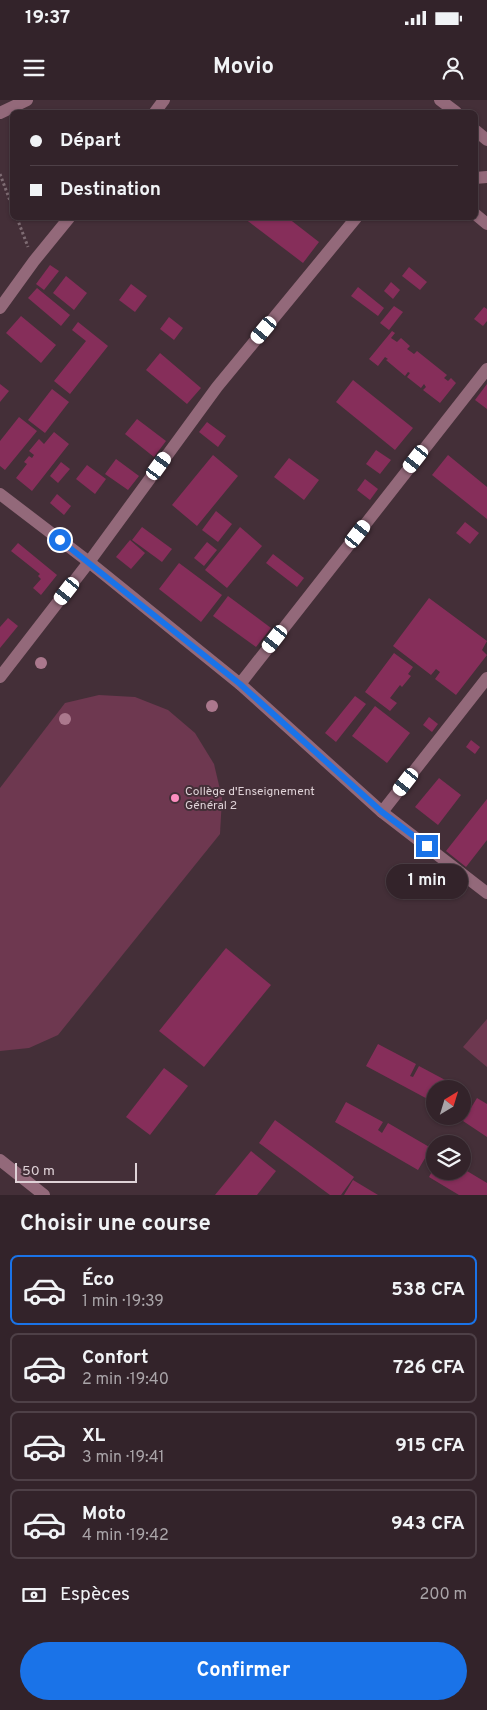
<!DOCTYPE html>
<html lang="fr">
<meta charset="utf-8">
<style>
:root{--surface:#33232a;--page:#3b2b32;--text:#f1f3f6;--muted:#a9a4a8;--line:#4e4047;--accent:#1a73e8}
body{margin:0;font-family:Overpass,sans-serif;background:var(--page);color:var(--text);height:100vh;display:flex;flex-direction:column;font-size:19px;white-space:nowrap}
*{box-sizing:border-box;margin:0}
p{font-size:16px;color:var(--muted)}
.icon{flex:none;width:28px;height:28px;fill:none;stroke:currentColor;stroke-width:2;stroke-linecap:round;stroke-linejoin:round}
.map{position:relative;height:1095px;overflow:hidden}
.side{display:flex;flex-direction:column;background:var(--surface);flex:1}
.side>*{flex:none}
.top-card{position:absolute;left:10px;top:10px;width:468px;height:110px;border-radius:8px;box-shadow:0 1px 4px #0004,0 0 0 1px var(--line);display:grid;align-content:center;height:110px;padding:0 20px;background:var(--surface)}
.needle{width:32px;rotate:38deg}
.controls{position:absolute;left:426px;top:980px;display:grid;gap:10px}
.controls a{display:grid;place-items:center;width:45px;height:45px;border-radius:50%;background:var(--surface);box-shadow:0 1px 4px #0004,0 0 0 1px var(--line);font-size:25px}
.scale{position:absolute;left:15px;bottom:12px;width:122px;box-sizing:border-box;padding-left:5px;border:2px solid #dfd2d7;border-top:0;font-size:14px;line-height:18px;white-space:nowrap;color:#dfd2d7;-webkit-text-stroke:4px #442f38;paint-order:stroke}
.end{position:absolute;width:22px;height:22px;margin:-11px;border:6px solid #1a73e8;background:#fff;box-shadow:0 0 0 2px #fff}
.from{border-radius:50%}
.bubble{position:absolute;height:35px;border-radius:18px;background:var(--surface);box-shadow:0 1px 4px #0004,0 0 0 1px var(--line);font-size:16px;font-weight:700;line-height:35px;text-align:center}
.car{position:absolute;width:15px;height:30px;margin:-15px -8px;border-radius:6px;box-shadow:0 0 4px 1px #0007;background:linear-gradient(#fff 24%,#345 0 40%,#fff 0 76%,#345 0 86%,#fff 0)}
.top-card b{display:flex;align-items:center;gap:18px;height:48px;font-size:19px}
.top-card b+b{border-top:1px solid var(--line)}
.top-card i{width:12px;height:12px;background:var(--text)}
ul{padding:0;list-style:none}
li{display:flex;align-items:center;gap:15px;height:70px;margin:0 10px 8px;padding:0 10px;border:2px solid var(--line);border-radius:8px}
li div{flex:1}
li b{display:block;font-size:19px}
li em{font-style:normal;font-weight:700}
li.active{border-color:var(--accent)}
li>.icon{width:45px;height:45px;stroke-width:1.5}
h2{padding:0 20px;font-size:22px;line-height:60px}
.pay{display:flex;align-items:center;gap:12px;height:55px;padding:0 20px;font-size:19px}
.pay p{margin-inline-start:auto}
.primary-button{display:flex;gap:10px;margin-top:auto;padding:10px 20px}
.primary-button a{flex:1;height:58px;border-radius:30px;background:var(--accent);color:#fff;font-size:20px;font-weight:700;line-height:58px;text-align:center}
.status{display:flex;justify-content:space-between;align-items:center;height:35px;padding:0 25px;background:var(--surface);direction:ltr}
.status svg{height:14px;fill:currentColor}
header{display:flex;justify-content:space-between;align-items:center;height:65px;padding:0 20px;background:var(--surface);font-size:22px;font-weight:700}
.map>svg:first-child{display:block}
.green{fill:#6e3850}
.building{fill:#862e5a}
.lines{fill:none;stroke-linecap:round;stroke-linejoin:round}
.path{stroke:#7e6c73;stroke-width:3;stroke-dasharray:2.5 2.5;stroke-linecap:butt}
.minor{stroke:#93697a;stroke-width:12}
.tree{fill:#ab788d}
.route{stroke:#1a73e8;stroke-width:6}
.poi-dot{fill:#fd8ec0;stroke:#442f38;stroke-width:2}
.labels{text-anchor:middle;stroke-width:4;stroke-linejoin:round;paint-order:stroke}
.poi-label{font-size:12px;fill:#dfd2d7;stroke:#442f38;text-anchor:start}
</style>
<div class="status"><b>19:37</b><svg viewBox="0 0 49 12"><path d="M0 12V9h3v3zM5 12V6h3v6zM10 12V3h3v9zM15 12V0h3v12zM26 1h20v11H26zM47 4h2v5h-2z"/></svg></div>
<header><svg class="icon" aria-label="menu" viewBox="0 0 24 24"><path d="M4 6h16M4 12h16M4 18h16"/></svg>Movio<svg class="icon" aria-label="person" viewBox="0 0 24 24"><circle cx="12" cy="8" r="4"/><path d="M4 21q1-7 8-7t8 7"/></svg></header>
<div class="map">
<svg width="487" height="1095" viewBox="0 0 487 1095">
<rect width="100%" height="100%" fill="#442f38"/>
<g class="green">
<path d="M99,595L135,597L168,610L195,633L214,664L222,698L220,734L58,935L29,948L0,951V688L65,603Z"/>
<path d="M487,919V967L463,947Z"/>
</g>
<g class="building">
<path d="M244,118H288L319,142L303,163Z"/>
<path d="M50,165L59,171L44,190L36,184Z"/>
<path d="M409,167L427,182L420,190L402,176Z"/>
<path d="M66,176L87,193L74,210L53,193Z"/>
<path d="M391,182L400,190L393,199L384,191Z"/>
<path d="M131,184L147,196L135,212L119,200Z"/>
<path d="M358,187L384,208L378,216L351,196Z"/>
<path d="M37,188L70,215L61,226L28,198Z"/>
<path d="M394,206L403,212L389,230L380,223Z"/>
<path d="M484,207L487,209V221L483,226L474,219Z"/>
<path d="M21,216L56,245L41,263L6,233Z"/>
<path d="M169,217L183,228L174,240L160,229Z"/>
<path d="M78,222L108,246L70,294L54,281L86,241L72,230Z"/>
<path d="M392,231L395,233L391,238L397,242L401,238L410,246L407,249L414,254L417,251L447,275L444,278L448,281L451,278L456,283L440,303L423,290L426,287L424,284L421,288L407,277L410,273L408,272L405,276L386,260L388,259L385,257L378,266L369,259Z"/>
<path d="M160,253L201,288L187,304L146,270Z"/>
<path d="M353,280L413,328L395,350L336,302Z"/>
<path d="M0,284L9,291L0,302Z"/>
<path d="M487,284V309L475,300Z"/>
<path d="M52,289L69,302L45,333L28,320Z"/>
<path d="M19,317L37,331L5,370L0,366V341Z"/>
<path d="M137,319L166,341L154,357L125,334Z"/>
<path d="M207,322L226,336L218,347L199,332Z"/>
<path d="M54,332L69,344L32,391L16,378L27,364L24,362L29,356L32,358L34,355L29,351L39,339L44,344Z"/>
<path d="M376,350L391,360L380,374L366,364Z"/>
<path d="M213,355L238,376L197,426L172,405Z"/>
<path d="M448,355L487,387V419L432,375Z"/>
<path d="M289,358L319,380L304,400L274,377Z"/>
<path d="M116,359L139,376L128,390L105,374Z"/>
<path d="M61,362L70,369L58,383L50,376Z"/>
<path d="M87,365L106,379L95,394L76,379Z"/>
<path d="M365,379L378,389L370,400L357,390Z"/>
<path d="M57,394L71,406L64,415L50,403Z"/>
<path d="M216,411L232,424L218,442L202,430Z"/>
<path d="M465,422L479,433L470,444L456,433Z"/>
<path d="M142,427L172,449L162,462L132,440Z"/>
<path d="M240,427L262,446L227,488L205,470Z"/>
<path d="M130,440L145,453L131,469L116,457Z"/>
<path d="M207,442L217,450L204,466L194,458Z"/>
<path d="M18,443L57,475L41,495L33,488L41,479L38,476L40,474L11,451Z"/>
<path d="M273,454L304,478L297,487L266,463Z"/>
<path d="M179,463L222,495L201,522L159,489Z"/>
<path d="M228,496L271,528L256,547L213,516Z"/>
<path d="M429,498L487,541L482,550L487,555L456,595L435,579L440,572L436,569L431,575L393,546Z"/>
<path d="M8,518L18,526L0,548V527Z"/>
<path d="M394,553L413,567L408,574L411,576L402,587L400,585L390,598L397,603L390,611L365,592Z"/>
<path d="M355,596L366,604L336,642L325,633Z"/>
<path d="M375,606L410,633L387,663L352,636Z"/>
<path d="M429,617L438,624L432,632L423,625Z"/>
<path d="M471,640L480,647L475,654L466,647Z"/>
<path d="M439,678L461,695L438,725L415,707Z"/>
<path d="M487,699V740L466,767L446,751Z"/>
<path d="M226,848L271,885L204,967L159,931Z"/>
<path d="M378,944L416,964L410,976L413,977L419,966L462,989H435V1003L366,966Z"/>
<path d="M164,968L188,986L150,1035L126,1017Z"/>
<path d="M477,998L487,1004V1037L463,1021Z"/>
<path d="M346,1002L383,1022L378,1030L382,1033L388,1023L431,1048L418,1070L335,1022Z"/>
<path d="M275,1020L354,1077L341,1095H330L259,1043Z"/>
<path d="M251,1051L276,1071L257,1095H215Z"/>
<path d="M435,1066V1071H462V1068L487,1083V1095H459L429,1077Z"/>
<path d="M353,1080L378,1095H344Z"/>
</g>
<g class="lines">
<g class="path">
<path d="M0,74L12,106"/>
<path d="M17,118L28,147"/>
</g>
<g class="minor">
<path d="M440,0L456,12"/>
<path d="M155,12L164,0"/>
<path d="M0,13L27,0"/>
<path d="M475,30L487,40"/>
<path d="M475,78L487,77"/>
<path d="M475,114L487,124"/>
<path d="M0,208L34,161L69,118"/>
<path d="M0,394L89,462L240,584L382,712L487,793"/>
<path d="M0,577L89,462L217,287L356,118"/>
<path d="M240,584L487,269"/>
<path d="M382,712L487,578"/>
<path d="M0,1060L44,1095"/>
</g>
</g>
<g class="tree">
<circle cx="41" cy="563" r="6"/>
<circle cx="212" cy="606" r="6"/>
<circle cx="65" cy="619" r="6"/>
</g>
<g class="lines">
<path class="route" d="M60,440L240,584L382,712L427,746"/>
</g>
<circle class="poi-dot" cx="175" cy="698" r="5"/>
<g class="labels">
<g class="poi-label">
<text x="185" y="695">Collège d'Enseignement<tspan x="185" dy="14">Général 2</tspan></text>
</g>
</g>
</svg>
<div class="controls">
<a><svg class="needle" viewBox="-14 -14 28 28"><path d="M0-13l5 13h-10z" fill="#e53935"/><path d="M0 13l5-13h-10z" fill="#a9a4a8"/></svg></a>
<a><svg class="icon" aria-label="layers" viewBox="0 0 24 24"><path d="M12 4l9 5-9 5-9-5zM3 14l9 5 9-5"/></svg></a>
</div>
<div class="scale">50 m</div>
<i class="end from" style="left:60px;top:440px"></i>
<i class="end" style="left:427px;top:746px"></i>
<div class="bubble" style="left:386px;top:764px;width:82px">1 min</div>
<i class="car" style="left:264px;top:230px;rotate:220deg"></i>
<i class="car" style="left:416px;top:359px;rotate:218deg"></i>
<i class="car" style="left:159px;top:366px;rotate:36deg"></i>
<i class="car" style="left:358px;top:434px;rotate:38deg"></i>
<i class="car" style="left:67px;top:491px;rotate:218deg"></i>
<i class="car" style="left:275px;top:539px;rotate:218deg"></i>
<i class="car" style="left:406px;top:682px;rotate:218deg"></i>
<div class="top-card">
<b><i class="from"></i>Départ</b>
<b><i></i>Destination</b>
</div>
</div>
<section class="side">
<h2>Choisir une course</h2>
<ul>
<li class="active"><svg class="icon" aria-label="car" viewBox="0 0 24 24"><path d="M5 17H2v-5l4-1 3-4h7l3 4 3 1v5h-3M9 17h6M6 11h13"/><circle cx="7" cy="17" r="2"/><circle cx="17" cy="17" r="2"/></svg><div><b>Éco</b><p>1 min · 19:39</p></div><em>538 CFA</em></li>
<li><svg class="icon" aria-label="car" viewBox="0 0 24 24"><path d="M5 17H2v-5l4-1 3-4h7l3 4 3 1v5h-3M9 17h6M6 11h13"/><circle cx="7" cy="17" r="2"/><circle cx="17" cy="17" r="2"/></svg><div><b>Confort</b><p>2 min · 19:40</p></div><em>726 CFA</em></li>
<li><svg class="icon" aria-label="car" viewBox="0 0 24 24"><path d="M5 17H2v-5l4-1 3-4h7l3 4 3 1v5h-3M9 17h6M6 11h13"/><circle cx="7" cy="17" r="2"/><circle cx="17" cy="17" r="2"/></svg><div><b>XL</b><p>3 min · 19:41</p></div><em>915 CFA</em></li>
<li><svg class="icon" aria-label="car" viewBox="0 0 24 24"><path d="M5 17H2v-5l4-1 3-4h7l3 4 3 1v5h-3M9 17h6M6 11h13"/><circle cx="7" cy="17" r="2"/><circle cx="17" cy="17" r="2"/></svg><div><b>Moto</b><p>4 min · 19:42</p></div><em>943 CFA</em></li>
</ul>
<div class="pay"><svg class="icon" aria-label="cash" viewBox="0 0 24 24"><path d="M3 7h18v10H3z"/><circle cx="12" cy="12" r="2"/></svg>Espèces<p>200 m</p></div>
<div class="primary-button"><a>Confirmer</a></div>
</section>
